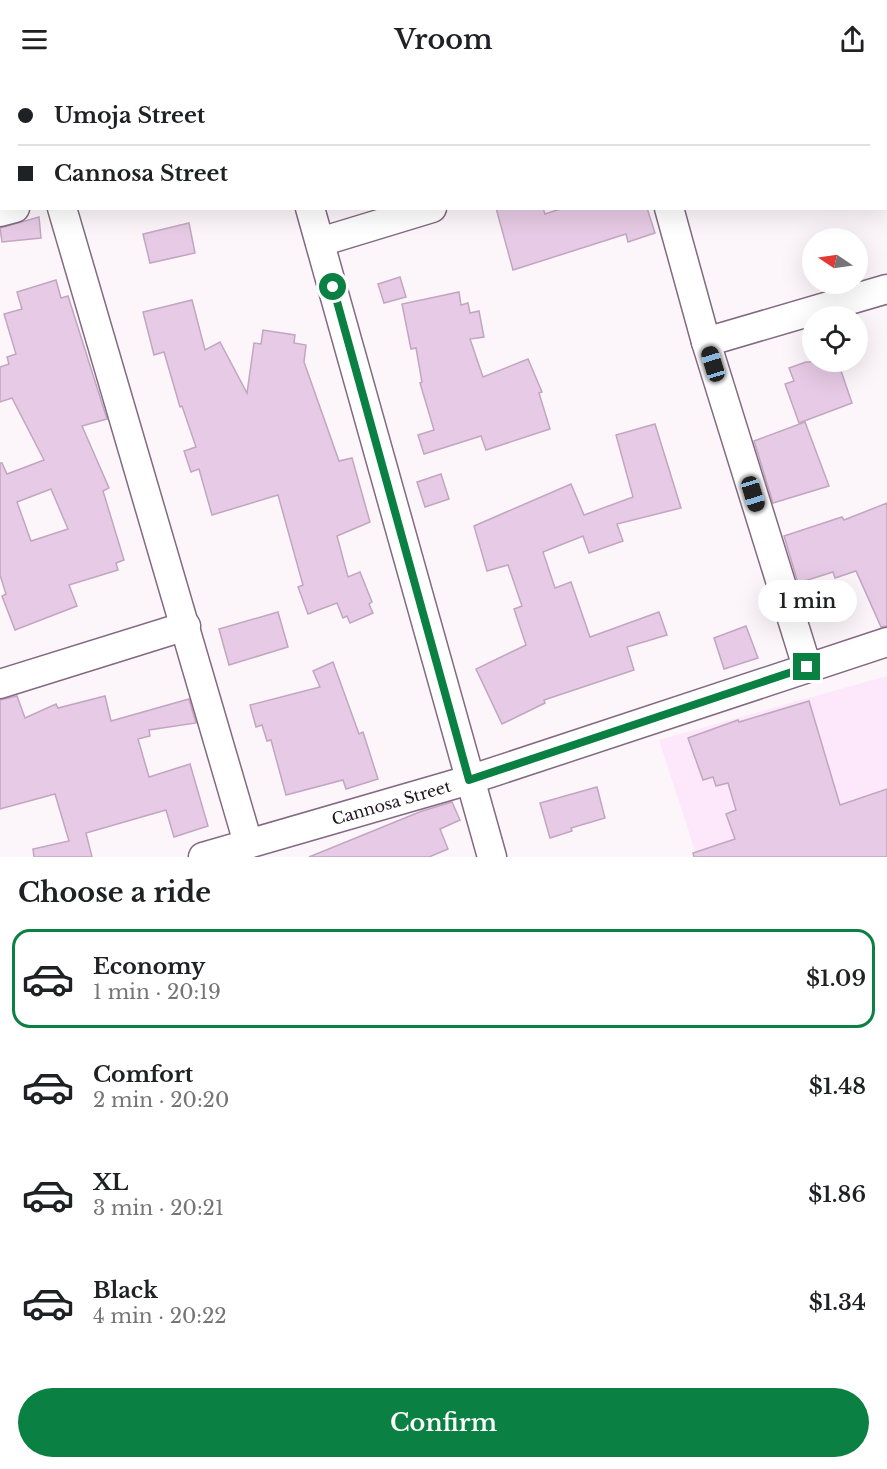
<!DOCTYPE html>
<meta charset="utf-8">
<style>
:root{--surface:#fff;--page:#f6f6f6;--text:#202124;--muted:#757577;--line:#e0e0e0;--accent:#0b8043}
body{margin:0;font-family:"Libre Baskerville",serif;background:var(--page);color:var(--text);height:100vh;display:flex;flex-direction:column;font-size:22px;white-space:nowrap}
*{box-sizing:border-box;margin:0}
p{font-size:20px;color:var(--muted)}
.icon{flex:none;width:33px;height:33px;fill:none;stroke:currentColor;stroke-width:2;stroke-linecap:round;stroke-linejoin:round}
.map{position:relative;height:779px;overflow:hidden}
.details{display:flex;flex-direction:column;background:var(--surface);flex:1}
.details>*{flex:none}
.hud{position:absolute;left:0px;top:0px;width:888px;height:132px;box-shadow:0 6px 24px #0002;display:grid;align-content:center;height:132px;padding:0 18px;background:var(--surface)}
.needle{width:39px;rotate:283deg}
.buttons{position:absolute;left:802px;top:150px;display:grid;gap:12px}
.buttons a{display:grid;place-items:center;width:66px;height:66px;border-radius:50%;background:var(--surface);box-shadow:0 6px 24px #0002;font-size:30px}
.end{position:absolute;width:27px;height:27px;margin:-14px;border:8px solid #0b8043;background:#fff;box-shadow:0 0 0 3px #fff}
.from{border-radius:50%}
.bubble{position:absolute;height:42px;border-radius:21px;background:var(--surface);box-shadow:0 6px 24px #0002;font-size:20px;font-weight:600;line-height:42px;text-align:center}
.car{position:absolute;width:18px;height:36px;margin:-18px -9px;border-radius:8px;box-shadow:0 0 4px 2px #0007;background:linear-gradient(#222 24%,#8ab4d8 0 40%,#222 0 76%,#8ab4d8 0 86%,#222 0)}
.hud b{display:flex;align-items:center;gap:21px;height:57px;font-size:22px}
.hud b+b{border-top:2px solid var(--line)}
.hud i{width:15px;height:15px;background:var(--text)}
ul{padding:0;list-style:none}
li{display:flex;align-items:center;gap:18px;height:99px;margin:0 12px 9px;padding:0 6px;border:3px solid transparent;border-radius:18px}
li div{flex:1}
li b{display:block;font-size:22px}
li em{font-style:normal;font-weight:600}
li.on{border-color:var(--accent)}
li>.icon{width:54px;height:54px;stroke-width:1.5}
h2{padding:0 18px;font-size:27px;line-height:72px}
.primary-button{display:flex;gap:12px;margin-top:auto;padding:12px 18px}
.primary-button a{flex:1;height:69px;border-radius:36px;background:var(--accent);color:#fff;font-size:24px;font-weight:600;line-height:69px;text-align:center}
header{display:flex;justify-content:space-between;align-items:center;height:78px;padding:0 18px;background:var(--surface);font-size:27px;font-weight:600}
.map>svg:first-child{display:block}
.built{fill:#fde7fb}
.building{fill:#e7cae5;stroke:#c2a6c0;stroke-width:1.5;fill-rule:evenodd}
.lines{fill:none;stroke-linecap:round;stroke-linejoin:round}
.minor-casing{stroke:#836981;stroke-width:31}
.minor{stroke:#fff;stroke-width:28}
.route{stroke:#0b8043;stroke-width:8}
.labels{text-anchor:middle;stroke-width:6;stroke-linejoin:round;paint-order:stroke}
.street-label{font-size:16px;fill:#201620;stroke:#fcf6fb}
</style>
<header><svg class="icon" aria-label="menu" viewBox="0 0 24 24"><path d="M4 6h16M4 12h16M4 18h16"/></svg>Vroom<svg class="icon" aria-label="share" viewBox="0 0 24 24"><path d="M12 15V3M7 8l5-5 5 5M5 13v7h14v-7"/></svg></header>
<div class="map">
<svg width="887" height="779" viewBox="0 0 887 779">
<rect width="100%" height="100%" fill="#fcf6fb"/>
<path class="built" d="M887,598V779H697L659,662Z"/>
<g class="building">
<path d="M496,130H543L545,136L563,130H647L655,155L628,164L626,156L513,192Z"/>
<path d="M39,139L41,160L2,164L0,150Z"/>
<path d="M189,145L195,175L150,185L143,156Z"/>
<path d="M400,199L406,219L384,225L378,206Z"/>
<path d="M56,202L61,220L68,218L107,341L82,348L109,410L103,413L124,482L116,485L118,492L69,507L77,528L15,552L2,518L6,516L0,497V385H2L7,396L44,382L12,320L0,324V289L9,286L7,279L16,276L4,236L22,231L17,214ZM51,411L68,451L31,463L17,424Z"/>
<path d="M459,214L461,227L468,225L470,235L479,233L484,259L470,261L483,299L528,281L542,314L539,315L550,351L486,372L481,358L424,376L418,357L434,352L420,305L422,304L416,270L411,271L402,226Z"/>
<path d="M192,222L205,272L220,264L247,315L254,265L261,266L263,252L295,257L294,265L306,267L304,284L339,383L352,380L370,444L337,458L348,499L360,494L372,524L369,526L373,535L350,545L347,538L343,540L337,525L308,536L298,509L303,507L278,417L212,437L199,391L191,394L184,373L196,369L182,328L180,329L164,274L154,277L143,234Z"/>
<path d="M806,284H838L852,325L799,345L785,306L794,303L789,290Z"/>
<path d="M805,344L829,408L773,425L754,363Z"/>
<path d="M655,346L681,430L617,446L623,463L589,475L583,458L543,474L555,510L571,504L590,559L659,534L667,557L627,569L634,592L544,622L545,625L502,646L476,591L526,567L514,531L522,528L508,487L487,493L474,448L571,406L584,437L633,419L616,357Z"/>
<path d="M441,396L449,421L425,429L417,404Z"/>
<path d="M887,425V548L881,549L856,493L835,500L833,494L798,505L784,458L842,439L844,442Z"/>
<path d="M278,534L288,569L229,587L219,551Z"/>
<path d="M746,548L758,580L724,591L714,560Z"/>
<path d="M333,584L359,656L363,654L378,701L346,711L343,702L286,717L271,662L267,663L262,647L256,649L250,627L320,609L313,593Z"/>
<path d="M17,618L25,640L56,626L58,630L105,618L111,643L189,621L196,645L149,652L150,658L138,661L149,699L190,686L208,748L174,759L166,732L86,755L92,779H34L33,771L69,763L55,716L0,731V622Z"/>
<path d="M809,623L840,727L887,711V779H694L693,775L735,761L726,736L736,732L728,705L716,708L713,699L703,702L688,660L738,642L739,644Z"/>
<path d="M597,709L605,740L571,750L572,753L550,760L540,725Z"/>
<path d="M452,724L460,742L440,751L448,771L429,779H309L422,733Z"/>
</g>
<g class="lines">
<defs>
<g id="minor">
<path d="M20,0V2"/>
<path d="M270,0V2"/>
<path d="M850,2L855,0"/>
<path d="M62,130L248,765"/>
<path d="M310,130L492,779"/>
<path d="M669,130L706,264L807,589"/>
<path d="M0,134L15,130"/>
<path d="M320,164L432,130"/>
<path d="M706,264L887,211"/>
<path d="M0,606L186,548"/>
<path id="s1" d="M203,779L469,702L887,564"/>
</g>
</defs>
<use href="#minor" class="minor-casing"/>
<use href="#minor" class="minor"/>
</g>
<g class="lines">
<path class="route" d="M333,209L469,702L807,589"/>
</g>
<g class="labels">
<g class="street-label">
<text dy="6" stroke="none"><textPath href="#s1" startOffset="196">Cannosa Street</textPath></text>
</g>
</g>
</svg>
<div class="buttons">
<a><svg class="needle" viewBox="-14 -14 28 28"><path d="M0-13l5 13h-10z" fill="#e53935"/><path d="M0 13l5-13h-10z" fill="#757577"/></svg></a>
<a><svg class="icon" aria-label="locate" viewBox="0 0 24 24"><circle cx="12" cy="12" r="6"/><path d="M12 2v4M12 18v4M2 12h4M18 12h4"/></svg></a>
</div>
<i class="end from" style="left:333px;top:209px"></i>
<i class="end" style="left:807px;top:589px"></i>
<div class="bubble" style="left:758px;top:502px;width:99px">1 min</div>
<i class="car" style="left:713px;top:286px;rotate:343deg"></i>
<i class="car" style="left:753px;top:416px;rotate:163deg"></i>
<div class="hud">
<b><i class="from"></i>Umoja Street</b>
<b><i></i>Cannosa Street</b>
</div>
</div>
<section class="details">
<h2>Choose a ride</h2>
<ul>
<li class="on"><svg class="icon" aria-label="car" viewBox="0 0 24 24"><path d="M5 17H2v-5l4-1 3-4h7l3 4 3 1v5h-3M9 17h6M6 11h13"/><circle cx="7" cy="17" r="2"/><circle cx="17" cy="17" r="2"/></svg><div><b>Economy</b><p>1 min · 20:19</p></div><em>$1.09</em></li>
<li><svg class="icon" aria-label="car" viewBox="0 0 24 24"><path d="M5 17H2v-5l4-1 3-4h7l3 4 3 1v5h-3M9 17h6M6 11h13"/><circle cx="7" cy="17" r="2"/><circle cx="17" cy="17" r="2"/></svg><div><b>Comfort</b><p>2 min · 20:20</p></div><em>$1.48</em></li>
<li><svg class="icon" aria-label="car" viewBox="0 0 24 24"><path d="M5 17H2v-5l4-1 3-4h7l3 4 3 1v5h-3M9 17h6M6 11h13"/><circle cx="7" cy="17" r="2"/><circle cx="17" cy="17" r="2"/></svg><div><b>XL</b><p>3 min · 20:21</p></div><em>$1.86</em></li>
<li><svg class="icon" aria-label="car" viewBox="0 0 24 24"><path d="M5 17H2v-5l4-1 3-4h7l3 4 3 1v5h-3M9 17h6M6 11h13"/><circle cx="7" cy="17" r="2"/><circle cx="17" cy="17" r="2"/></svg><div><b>Black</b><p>4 min · 20:22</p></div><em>$1.34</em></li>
</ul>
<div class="primary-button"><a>Confirm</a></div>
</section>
